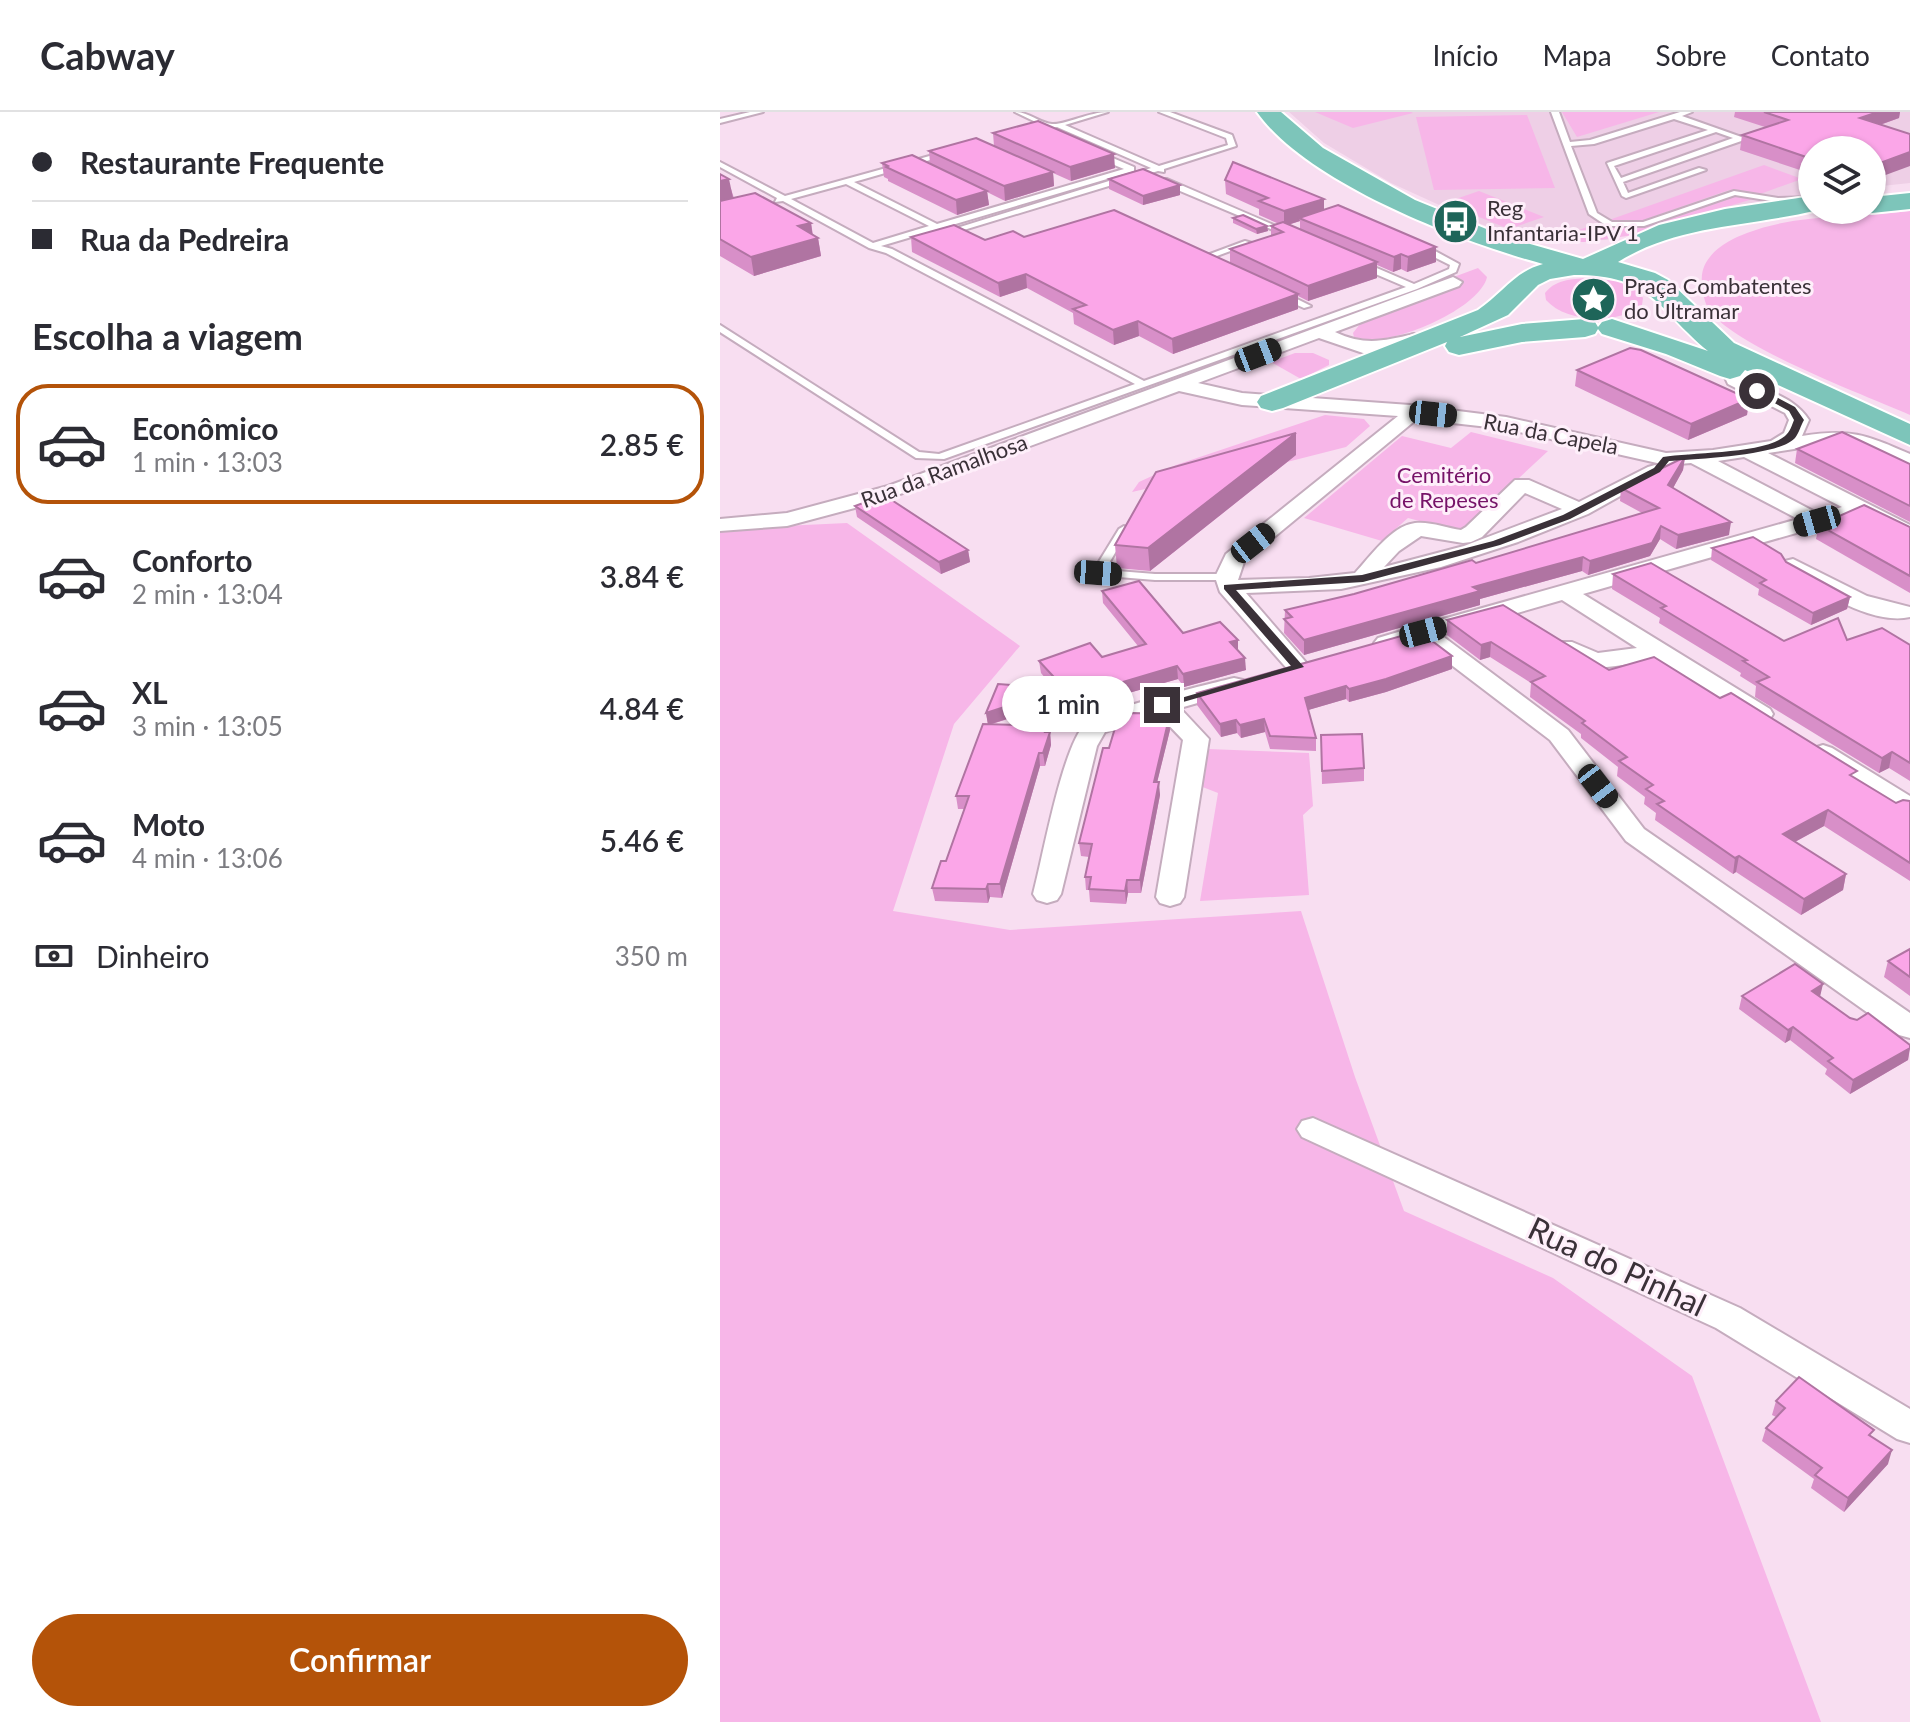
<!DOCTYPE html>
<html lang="pt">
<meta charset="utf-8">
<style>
:root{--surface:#fff;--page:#f2f2f3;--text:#2b2b33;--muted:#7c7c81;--line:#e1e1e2;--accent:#b45309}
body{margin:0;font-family:Lato,sans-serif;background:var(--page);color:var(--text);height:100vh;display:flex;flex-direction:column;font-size:30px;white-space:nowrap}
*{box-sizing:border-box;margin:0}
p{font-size:26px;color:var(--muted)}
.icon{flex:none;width:44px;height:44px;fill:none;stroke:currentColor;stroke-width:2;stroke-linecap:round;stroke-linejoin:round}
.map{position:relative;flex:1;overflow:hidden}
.sheet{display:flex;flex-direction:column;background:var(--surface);width:720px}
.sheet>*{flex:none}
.top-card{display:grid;align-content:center;height:176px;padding:0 32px;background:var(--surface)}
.tools{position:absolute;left:1078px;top:24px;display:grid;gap:16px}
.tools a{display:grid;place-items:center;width:88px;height:88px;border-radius:50%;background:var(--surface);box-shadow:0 2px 6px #0004;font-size:40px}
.end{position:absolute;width:36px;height:36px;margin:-18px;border:10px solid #3a3138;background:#fff;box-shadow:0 0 0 4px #fff}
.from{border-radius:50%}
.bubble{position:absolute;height:56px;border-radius:28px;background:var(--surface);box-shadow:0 2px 6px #0004;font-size:26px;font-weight:600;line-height:56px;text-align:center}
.car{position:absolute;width:24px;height:48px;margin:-24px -12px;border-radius:10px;box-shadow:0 0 6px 2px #0007;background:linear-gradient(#222 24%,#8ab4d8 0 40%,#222 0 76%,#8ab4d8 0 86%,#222 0)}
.top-card b{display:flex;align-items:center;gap:28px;height:76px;font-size:30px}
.top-card b+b{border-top:2px solid var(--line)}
.top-card i{width:20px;height:20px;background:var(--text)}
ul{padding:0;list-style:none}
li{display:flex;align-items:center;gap:24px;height:120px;margin:0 16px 12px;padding:0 16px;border:4px solid transparent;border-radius:32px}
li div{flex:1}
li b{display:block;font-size:30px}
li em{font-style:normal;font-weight:600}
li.current{border-color:var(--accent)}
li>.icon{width:72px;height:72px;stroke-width:1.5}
h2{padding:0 32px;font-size:36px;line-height:96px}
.pay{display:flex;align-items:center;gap:20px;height:88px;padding:0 32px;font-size:30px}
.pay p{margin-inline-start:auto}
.button{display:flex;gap:16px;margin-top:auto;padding:16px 32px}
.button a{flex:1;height:92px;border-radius:48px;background:var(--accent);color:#fff;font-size:32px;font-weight:600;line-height:92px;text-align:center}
header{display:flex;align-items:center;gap:48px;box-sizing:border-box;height:112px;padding:0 40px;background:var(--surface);border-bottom:2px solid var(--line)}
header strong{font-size:38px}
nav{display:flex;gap:44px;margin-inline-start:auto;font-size:28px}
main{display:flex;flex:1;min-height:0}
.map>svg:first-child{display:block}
.built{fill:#eecfe6}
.green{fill:#f7b6e8}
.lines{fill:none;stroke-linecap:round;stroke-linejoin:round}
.service-casing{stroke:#c5acbe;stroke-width:4}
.minor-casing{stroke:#c5acbe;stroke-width:4}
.primary-casing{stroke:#fff;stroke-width:4}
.service{fill:#fff;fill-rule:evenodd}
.minor{fill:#fff;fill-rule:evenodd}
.primary{fill:#7dc5ba;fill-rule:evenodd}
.wall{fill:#d88fc8;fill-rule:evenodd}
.shaded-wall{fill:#b074a2}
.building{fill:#fba6e8;stroke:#b074a2;stroke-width:2}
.route{fill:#3a3138}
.labels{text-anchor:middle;stroke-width:6;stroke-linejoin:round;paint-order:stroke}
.far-poi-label{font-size:22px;fill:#3a3138;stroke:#feeffa;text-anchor:start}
.far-street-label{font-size:22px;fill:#3a3138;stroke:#feeffa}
.far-park-label{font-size:22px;fill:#761368;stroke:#feeffa}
.near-street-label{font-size:32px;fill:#3a3138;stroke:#feeffa}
</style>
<header>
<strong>Cabway</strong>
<nav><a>Início</a><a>Mapa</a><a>Sobre</a><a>Contato</a></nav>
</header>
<main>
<section class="sheet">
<div class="top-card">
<b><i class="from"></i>Restaurante Frequente</b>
<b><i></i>Rua da Pedreira</b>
</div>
<h2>Escolha a viagem</h2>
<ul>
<li class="current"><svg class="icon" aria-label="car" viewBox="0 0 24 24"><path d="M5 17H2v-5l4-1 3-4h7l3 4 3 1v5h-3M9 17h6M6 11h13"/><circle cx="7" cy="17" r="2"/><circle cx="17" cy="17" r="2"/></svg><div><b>Econômico</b><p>1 min · 13:03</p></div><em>2.85 €</em></li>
<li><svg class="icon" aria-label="car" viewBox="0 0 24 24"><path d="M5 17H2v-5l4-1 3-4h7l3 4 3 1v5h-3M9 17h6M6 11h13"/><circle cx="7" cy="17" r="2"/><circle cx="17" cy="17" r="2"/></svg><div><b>Conforto</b><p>2 min · 13:04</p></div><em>3.84 €</em></li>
<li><svg class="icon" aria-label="car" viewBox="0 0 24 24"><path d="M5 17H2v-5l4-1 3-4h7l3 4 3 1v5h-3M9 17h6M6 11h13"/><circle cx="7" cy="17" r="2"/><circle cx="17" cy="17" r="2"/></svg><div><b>XL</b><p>3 min · 13:05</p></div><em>4.84 €</em></li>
<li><svg class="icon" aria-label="car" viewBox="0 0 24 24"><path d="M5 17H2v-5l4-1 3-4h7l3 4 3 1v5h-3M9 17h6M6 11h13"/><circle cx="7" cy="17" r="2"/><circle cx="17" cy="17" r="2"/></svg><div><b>Moto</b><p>4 min · 13:06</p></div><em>5.46 €</em></li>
</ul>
<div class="pay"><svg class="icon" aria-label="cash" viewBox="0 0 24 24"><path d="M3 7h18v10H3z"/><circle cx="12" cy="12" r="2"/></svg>Dinheiro<p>350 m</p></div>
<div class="button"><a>Confirmar</a></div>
</section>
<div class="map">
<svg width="1190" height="1610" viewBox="0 0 1190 1610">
<rect width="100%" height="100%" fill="#f8def1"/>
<path class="built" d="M569,0H1190V71L1152,75V38H1092V83L1012,94L886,128L822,129L763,113L671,71L604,31Z"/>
<g class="green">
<path d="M595,0H691L693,1L633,16Z"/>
<path d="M842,0H939L857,25Z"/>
<path d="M807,3L835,76L714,78L696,5Z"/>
<path d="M1044,53L1082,67L1040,82L1009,78L921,109L889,108Z"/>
<path d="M759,79L824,105L789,117L724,91Z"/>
<path d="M1015,83L1033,87L907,124L864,130H827L875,112L914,117L928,114Z"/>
<path d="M1190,99V303C1145,283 1017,236 990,199C984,191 983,181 982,171C979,145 1005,129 1027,121C1079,101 1136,106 1190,99Z"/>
<path d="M758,156L767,165C760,198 663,239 634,225L633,221L640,212L739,175L740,171L731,166Z"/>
<path d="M867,166L898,169L919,180L923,186L922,193C899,213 846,211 826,188L825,181C835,168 851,167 867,166Z"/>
<path d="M575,241H593L609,248V253L581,267L551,250Z"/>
<path d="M605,303L644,307L650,314L626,335L567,350L576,343L412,380L419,370L456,353Z"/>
<path d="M751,320L828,339L741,420L688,406L662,429L584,406L682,324L731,336Z"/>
<path d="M127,411L300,534L234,612L173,799L290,818L581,799L635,965L684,1099L833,1166L972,1264L1101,1610H0V417Z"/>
<path d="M488,637L589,641L593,694L583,703L589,783L480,789L498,681L480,674Z"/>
</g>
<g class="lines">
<defs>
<g id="service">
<path d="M30,0H43L0,11V7Z"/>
<path d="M295,0C309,0 319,11 332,12C345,13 369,0 388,0L345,13L439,54L508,33L506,26L439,0H450L512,23L516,34L444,57V60L438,59L224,124V120L431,56L337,15L310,21V17L324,14Z"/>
<path d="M831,0H839L850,30L870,28L960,0H972L962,4L1027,27L903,70L908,81L979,56L986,58L906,86L902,84L887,51L988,18L954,7L874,32L851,34L877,101L892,110H923L1014,79L1058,86L1092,85V89L1058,90L1015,83L924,114H887L869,102ZM996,20L1013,26L901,66L894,54Z"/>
<path d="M224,40L231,42L134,70L217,112L404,57L375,45V41H381L414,55V59L161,134L172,137L424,269L686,175L639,155V151H645L694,172L729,157L730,153L698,137V133H704L739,152L736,160L697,177L224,347L196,346L0,220V213L199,340L219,342L415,272L166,141L149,136L63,89L55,90L57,86L0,55V50L65,84ZM126,72L209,114L153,131L71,87Z"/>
<path d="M441,67H447L572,121L565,123L441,71Z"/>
<path d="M525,129L532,131L486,148L479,146Z"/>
<path d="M559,181H565L591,194L584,196L559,185Z"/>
<path d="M404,414L409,417L385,458L435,462H506L512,465L506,468H435L374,463L372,461L399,417Z"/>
</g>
<g id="minor">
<path d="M733,165L742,170L739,174L615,220C645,234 663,229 694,222L703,227L700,231L667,241L646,242L599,226L478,271L522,281L690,293L786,305L946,341L993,338L1051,329L1064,321L1069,308L1065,301L1008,272L1002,259L1011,253L1018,255C1034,281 1070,278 1089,308L1082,324C1131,316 1146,323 1190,342V356L1143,336L1119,330L1048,341L1190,413V427L1139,403L863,482L1050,597L1053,602L1050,607H1032L934,546C904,554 854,566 832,535L836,530H852L878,541L917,536L842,488L721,523L848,618L924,717L1190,901V926L1179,923L906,729L830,628L700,529L666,538L658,536L654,531L658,526L695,515L1078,407L971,351L946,353L786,317L697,307L524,450L518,468L589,466L635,461C650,445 671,414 695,411C709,409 727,416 741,418L746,415L795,368H809L859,390L928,355L935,353L945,359L868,402L798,430L721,455L621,477L526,481L590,555L586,560H570L500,480L495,465L506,442L678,304L522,293L459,279L161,389L67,414L0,419V407L67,401L168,374ZM1024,345L1122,395L1099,402L998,349ZM805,381L842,397L744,434L664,455L679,439L701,424L743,431L751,430L762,425Z"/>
<path d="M1073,447L1147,484L1190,495V505C1152,514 1097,477 1065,459L1062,454L1065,449Z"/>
<path d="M514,566L523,568L526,573L523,578L460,596L489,627L464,785L460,791L450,794L440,791L436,785L463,628L438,602L385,620L377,634L341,782L337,788L327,791L317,788L313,782C323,745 342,634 366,611C380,598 489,572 514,566Z"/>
<path d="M1103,633L1112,636L1190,684V703L1181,701L1094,646L1090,641L1094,636Z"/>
<path d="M593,1006L1020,1196L1190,1297V1331L1177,1327L996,1216L582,1025L577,1017L582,1009Z"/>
</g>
<g id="primary">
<path d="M537,0H561L603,36L695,88L786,125L863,147L939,113L1005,97L1092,84V98H1098C1030,115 959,112 898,150L935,161L948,168L1014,231L1190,312V333L1025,258L1020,264L1010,267L1000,264L946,242L882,222L878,217L875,222L865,225L802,230L739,243L729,240L725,234L727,230L563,296L552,299L541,296L537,290L541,284L758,198C782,182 794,160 823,152C741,130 587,71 537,0ZM854,163C933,163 935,195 988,239L892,207L882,210L878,215L875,210L865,207L802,212L740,225L788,203L818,173L830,167Z"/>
<path d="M1190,81V97L1152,101L1143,98H1152V85Z"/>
</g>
</defs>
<use href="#service" class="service-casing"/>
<use href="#minor" class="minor-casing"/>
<use href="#primary" class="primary-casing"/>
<use href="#service" class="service"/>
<use href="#minor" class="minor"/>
<use href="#primary" class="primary"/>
</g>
<g class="wall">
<path d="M1015,0H1180L1179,6L1092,38V62L1020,38L1022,23L1045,15L1014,5Z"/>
<path d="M273,21L395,56L351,69L333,61L334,74L285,89L267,80L269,93L237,103L168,69V67L164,65L162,51L210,52L209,39L274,34Z"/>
<path d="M0,62L11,77L14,86L91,111L93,123L98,126L101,144L34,164L0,144Z"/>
<path d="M389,67L460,83L423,93L389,77Z"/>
<path d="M505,68L604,87V98L716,150L687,160L681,157L673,160L657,153V166L588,189L578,184V197L453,242L419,224L394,233L354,212L353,201L307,176L280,185L192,140L191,125L265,128L304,125L510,151V137L551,124V114L559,112L539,103V97L506,82ZM580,109V118L568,113Z"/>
<path d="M513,106L547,114L548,119L537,122L513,111Z"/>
<path d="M857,258L1029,287L1027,303L968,328L855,274Z"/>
<path d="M576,321V343L430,459L397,456L395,433Z"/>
<path d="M1077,337L1190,352V410L1075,351Z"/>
<path d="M965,345L963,358L953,376L1009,423L956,437L940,427L930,444L868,463L862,459L760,487V493L584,543L564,521L565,498L634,482L756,451L922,401L900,389L901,376Z"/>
<path d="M135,394L248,438L250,450L221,462L137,405Z"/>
<path d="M1099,413L1190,415V481L1096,427Z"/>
<path d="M992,436L1130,485L1127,497L1091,513L1038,483L1039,477L991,448Z"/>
<path d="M893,462L1064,529L1127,528L1190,533V669L1169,656L1159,661L1035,585L1036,574L1020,564L1021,561L939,511L940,506L892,477Z"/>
<path d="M382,479L463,521L518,539L526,558L464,575L458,567L377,590L368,581L345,588L340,583L341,590L272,612L330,620L331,633L325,654H320L282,786L270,785L268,791L215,789L212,776L226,749L244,697H238L236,684L268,612L266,601L334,577L321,561L319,549L382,545L418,534L383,491Z"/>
<path d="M727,508L889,558L1000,586L1176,691L1190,689V769L1104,714L1075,730L1126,762L1123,778L1081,803L1016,760L1013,762L935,708L936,701L924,692L925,685L897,664L898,655L861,626V622L810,585L811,571L770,545L760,548L727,523Z"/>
<path d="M732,557L666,580L629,590L626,587L588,598L596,626V639L550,637L545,620L521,626L517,621L501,625L477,593V581Z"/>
<path d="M450,618L437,670L440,683L421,781H408L406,792L370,790L369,778H366L365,765L369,745L361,744L359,731L389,636Z"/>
<path d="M601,623L644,656V669L602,672Z"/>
<path d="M1190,837V884L1164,865L1168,849Z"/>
<path d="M1022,884H1100L1130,906L1190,933L1188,948L1130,982L1105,962L1107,957L1070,928L1065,931L1019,897Z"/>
<path d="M1056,1289L1152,1325L1168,1352L1124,1400L1091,1376L1094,1367L1042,1329L1046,1316L1056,1305L1052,1303Z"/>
</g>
<g class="shaded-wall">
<path d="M1158,0H1180L1179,6L1137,21L1140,6Z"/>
<path d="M1190,40V54L1152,68V54Z"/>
<path d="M394,42L395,56L351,69L350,55Z"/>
<path d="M333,60L334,74L285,89L284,74Z"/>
<path d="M9,67L15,95L0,99V69Z"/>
<path d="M460,73V83L423,93V84Z"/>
<path d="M267,79L269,93L237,103L236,88Z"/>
<path d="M604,87V102L579,106L580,109L564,114V99Z"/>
<path d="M91,111L93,127L98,126L101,144L34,164L31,145L78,114Z"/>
<path d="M547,114L548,119L537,122L536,117Z"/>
<path d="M716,135V150L687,160L688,145Z"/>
<path d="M681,142V157L673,160L674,145Z"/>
<path d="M657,150V166L588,189V174Z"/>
<path d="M306,162L307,176L280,185L278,171Z"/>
<path d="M578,182V197L453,242L452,227Z"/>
<path d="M418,209L419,224L394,233L393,218Z"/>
<path d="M1029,287L1027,303L968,328L971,312Z"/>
<path d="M576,321V343L430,459L428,436Z"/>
<path d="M965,345L963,358L947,387L948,373Z"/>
<path d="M1011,410L1009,423L956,437L958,423Z"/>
<path d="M941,414L940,427L930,444L868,463L870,449Z"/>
<path d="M248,438L250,450L221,462L219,450Z"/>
<path d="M863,445L862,459L760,487V493L584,543V528L753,475Z"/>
<path d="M1130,485L1127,497L1091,513L1093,501Z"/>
<path d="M518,528V540L510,530Z"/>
<path d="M771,530L770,545L760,548L761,533Z"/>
<path d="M732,544V557L666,580L629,590V577Z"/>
<path d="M525,546L526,558L464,575L463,562Z"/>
<path d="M457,554L458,567L377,590L376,578Z"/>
<path d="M367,568L368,581L345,588L344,576Z"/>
<path d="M626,574V587L585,599V586Z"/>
<path d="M340,577L341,590L268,613L266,601Z"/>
<path d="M449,606L450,618L434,683V670Z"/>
<path d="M544,607L545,620L521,626L520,613Z"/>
<path d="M516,608L517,621L501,625L500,612Z"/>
<path d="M327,614L328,625L330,620L331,633L325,654L323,641L325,620Z"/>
<path d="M1172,640L1169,656L1159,661L1162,646Z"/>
<path d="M319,641L320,654L282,786L280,772Z"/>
<path d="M439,670L440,683L421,781L420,768Z"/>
<path d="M1108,698L1104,714L1060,738L1063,722Z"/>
<path d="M1019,744L1016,760L1013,762L1015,746Z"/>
<path d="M1126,762L1123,778L1081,803L1084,787Z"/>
<path d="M407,768L408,781L406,792L405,779Z"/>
<path d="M268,772L270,785L268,791L266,777Z"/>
<path d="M1103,872L1100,885L1092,879Z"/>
<path d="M1073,915L1070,928L1065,931L1068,918Z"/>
<path d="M1190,936L1188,948L1130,982L1133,968Z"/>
<path d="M1172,1338L1168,1352L1124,1400L1128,1386Z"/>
</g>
<g class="building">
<path d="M1044,0H1158L1140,6L1190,22V40L1152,54V38H1092V47L1022,23L1068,8Z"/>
<path d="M318,9L394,42L350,55L273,21Z"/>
<path d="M256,26L333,60L284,74L209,39Z"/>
<path d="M192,43L267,79L236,88L166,55L168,54L162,51Z"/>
<path d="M513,50L604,87L564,99L539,89L548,86L505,68Z"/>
<path d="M423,57L460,73L423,84L389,67Z"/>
<path d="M0,62L9,67L0,69Z"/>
<path d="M35,81L91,111L78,114L98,126L31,145L0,127V89Z"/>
<path d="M618,93L716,135L688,145L681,142L674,145L579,106Z"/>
<path d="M394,98L578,182L452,227L418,209L393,218L353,197L366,193L306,162L278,171L191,125L234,113L265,128L293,119L304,125Z"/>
<path d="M523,103L547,114L536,117L513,106Z"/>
<path d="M563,110L657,150L588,174L510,137L563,120L551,114Z"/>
<path d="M910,236L921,238L1029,287L971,312L857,258Z"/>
<path d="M1122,320L1190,352V394L1077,337Z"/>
<path d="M576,321L428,436L395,433L436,360Z"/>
<path d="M965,345L948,373L1011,410L958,423L941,414L932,431L870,449L863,445L753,475L760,479L584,528L564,507L572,505L565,498L634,482L752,448L756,451L939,396L901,376Z"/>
<path d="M164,383L248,438L219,450L135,394Z"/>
<path d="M1144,393L1190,415V464L1099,413Z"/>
<path d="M1033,425L1061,442L1066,450L1130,485L1093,501L1040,471L1046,468L992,436Z"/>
<path d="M931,451L1064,529L1118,506L1127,528L1162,516L1190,533V651L1172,640L1162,646L1037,570L1049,565L1023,549L1027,548L941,496L946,494L893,462Z"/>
<path d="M419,469L463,521L500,510L518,528L510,530L525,546L463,562L457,554L376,578L367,568L344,576L319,549L370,531L382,545L426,532L382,479Z"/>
<path d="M783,493L889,558L934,545L1000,586L1011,581L1137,659L1130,663L1176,691L1183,688L1190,689V751L1108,698L1063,722L1126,762L1084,787L1019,744L1015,746L937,692L944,689L926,677L933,673L899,649L907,645L862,611L865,609L811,570L825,564L771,530L761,533L727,508Z"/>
<path d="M699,519L732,544L666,567L629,577L626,574L585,586L596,626L550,624L544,607L520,613L516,608L500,612L477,581Z"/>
<path d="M278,572L340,577L266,601Z"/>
<path d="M413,601L445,602L449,606L434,670H439L420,768H407L405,779L369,777L371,765H365L372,732L359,731L383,636H389L398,606Z"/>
<path d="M263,612L327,614L325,620H330L323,641H319L280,772H268L266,777L212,776L221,749H226L249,684H236Z"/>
<path d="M642,622L644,656L602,659L601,623Z"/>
<path d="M1190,837V865L1168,849Z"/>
<path d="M1075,852L1103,872L1092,879L1130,906L1137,908L1148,901L1190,933V936L1133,968L1108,949L1113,946L1073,915L1068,918L1022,884Z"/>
<path d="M1079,1265L1154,1318L1149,1323L1172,1338L1128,1386L1095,1363L1102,1356L1046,1316L1065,1296L1056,1289Z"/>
</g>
<path class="route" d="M1034,277H1041L1075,295L1084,308C1081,313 1079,321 1075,326C1059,344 975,347 949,349L940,360L850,407L780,433L643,470L516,478L584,555L446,595L437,593L571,554L504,477V473L642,463L773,429L843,403L934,356L943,345C972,340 1044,342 1065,324C1070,320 1072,313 1074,308L1069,299L1034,280Z"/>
<defs>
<symbol id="bus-disc" viewBox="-11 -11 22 22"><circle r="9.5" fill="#1e6559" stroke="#feeffa"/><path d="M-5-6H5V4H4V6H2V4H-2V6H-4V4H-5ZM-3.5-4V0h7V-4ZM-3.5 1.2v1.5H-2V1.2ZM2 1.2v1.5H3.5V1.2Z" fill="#fff"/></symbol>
<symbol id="sight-disc" viewBox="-11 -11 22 22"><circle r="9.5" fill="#1e6559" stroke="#feeffa"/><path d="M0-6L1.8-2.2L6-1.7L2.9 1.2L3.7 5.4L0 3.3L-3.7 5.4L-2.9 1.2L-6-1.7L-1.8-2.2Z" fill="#fff"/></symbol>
</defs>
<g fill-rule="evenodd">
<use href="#bus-disc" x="710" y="84" width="51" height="51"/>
<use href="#sight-disc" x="848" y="162" width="51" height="51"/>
</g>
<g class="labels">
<g class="far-poi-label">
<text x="767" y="104">Reg<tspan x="767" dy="25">Infantaria-IPV 1</tspan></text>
<text x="904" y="182">Praça Combatentes<tspan x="904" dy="25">do Ultramar</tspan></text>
</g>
<g class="far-street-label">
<text transform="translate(831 322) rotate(11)" y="8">Rua da Capela</text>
<text transform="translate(224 359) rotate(-20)" y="8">Rua da Ramalhosa</text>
</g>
<g class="far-park-label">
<text x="724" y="371">Cemitério<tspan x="724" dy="25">de Repeses</tspan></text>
</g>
<g class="near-street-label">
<text transform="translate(897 1155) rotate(25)" y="11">Rua do Pinhal</text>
</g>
</g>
</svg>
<div class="tools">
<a><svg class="icon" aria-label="layers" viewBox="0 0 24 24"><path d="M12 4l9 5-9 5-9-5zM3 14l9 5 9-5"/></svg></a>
</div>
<i class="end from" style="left:1037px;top:279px"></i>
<i class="end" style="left:442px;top:593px"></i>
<div class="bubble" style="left:282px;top:564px;width:132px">1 min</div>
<i class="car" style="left:538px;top:243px;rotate:69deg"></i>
<i class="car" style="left:713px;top:302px;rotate:96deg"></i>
<i class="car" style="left:1097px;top:409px;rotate:254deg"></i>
<i class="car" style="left:533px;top:431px;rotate:52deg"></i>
<i class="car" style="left:378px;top:461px;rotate:94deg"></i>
<i class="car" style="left:703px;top:520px;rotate:75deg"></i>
<i class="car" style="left:878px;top:674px;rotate:142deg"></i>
</div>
</main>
